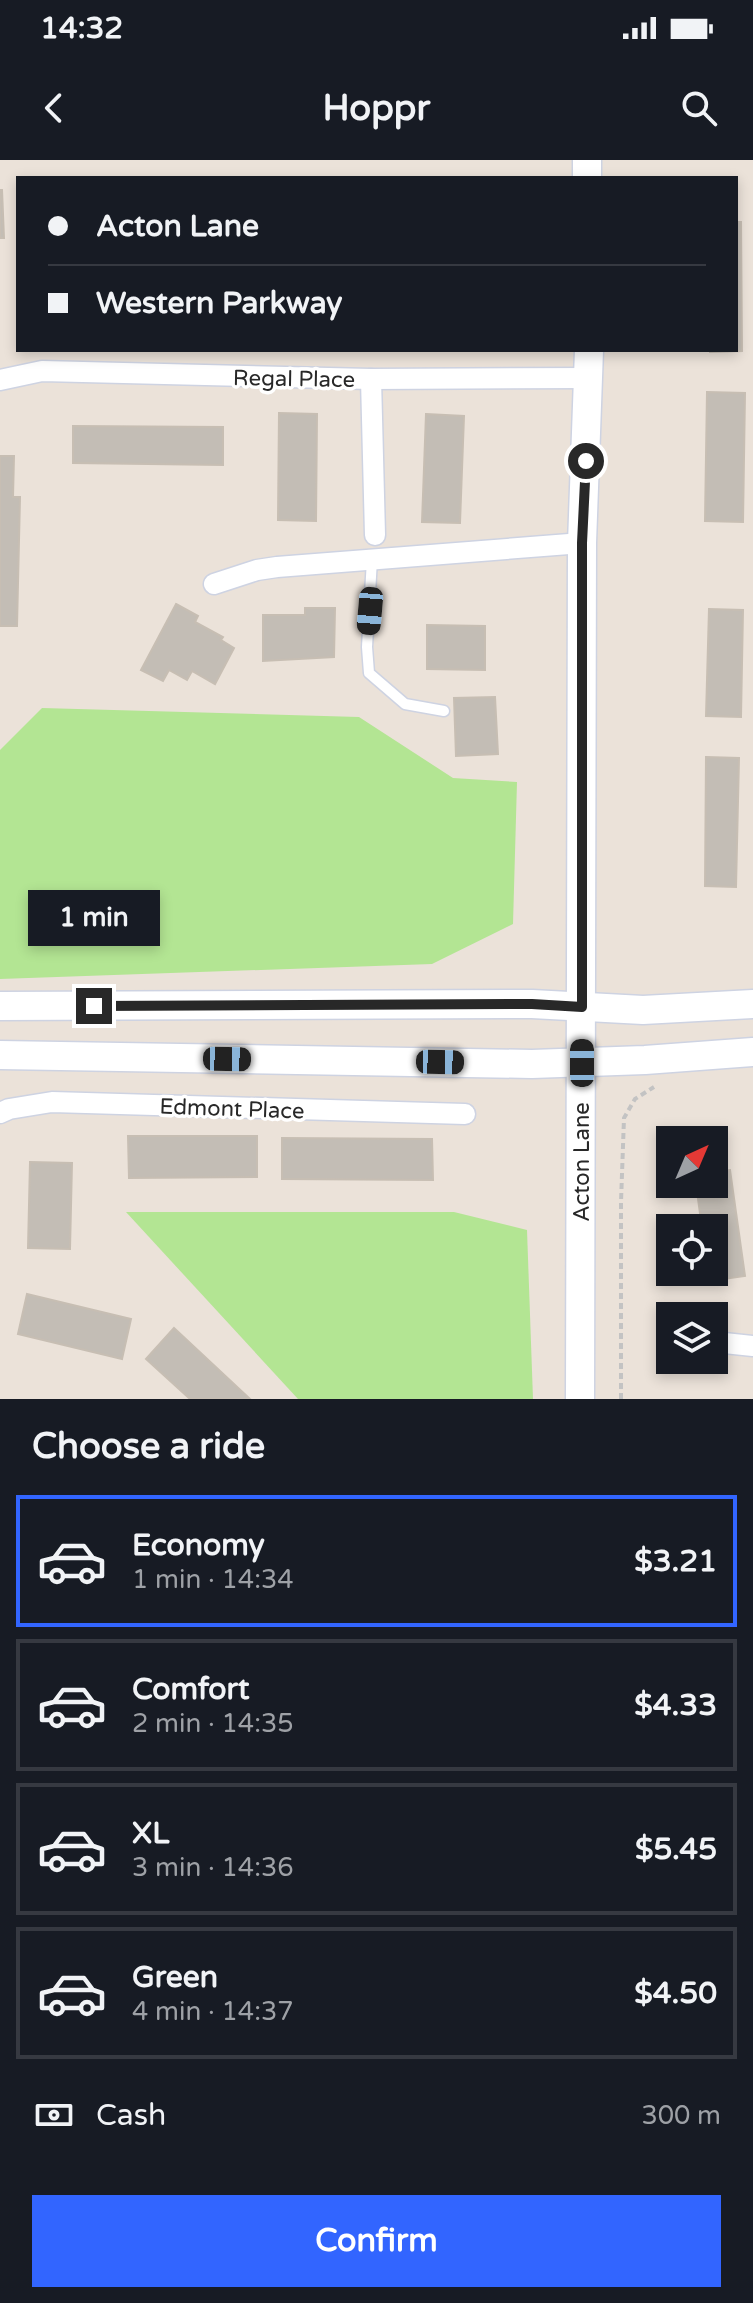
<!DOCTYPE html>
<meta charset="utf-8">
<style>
:root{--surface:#171b24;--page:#242831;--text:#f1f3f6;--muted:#9ea1a6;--line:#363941;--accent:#3265ff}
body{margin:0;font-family:"Varela Round",sans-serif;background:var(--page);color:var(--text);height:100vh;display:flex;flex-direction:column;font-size:30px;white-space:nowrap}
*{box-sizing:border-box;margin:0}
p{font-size:26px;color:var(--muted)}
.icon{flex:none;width:44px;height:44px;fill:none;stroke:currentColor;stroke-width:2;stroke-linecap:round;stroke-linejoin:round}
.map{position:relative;height:1239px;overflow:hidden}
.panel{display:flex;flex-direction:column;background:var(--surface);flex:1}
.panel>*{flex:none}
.guide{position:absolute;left:16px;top:16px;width:722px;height:176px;border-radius:0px;box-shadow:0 4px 12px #0003;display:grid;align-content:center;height:176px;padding:0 32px;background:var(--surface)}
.needle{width:52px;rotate:44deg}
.tools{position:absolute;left:656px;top:966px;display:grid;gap:16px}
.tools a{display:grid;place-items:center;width:72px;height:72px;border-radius:0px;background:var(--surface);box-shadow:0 4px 12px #0003;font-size:40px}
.end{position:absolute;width:36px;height:36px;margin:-18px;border:10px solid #282828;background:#fff;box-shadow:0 0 0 4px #fff}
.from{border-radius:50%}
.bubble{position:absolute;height:56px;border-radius:0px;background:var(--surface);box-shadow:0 4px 12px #0003;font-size:26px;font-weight:800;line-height:56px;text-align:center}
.car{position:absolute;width:24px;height:48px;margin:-24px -12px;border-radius:10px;box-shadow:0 0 6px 2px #0007;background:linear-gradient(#222 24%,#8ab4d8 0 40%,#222 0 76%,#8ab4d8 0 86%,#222 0)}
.guide b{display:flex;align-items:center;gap:28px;height:76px;font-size:30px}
.guide b+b{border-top:2px solid var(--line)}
.guide i{width:20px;height:20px;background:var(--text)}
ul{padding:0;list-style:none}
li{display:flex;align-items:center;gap:24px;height:132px;margin:0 16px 12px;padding:0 16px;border:4px solid var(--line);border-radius:0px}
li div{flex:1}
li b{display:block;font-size:30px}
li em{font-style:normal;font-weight:800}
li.selected{border-color:var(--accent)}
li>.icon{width:72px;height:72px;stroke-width:1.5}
h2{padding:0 32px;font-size:36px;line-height:96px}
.pay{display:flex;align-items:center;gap:20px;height:88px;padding:0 32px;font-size:30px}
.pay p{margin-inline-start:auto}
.action{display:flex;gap:16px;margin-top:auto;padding:16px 32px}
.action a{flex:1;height:92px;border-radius:0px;background:var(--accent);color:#fff;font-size:32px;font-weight:800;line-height:92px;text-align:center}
.status{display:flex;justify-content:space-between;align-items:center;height:56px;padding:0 40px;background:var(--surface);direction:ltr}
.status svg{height:22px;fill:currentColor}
header{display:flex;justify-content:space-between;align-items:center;height:104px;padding:0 32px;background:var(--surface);font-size:36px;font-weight:800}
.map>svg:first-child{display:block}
.green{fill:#b3e593}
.building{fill:#c3bdb5;stroke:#c7beb3;stroke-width:2}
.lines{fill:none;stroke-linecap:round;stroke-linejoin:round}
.lane-casing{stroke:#ced3e2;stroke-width:13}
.street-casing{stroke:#ced3e2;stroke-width:23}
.secondary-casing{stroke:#ced3e2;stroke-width:31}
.path{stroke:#c3c3c3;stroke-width:4;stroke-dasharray:6 4;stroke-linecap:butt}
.lane{stroke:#fff;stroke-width:10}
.street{stroke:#fff;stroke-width:20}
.secondary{stroke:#fff;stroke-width:28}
.route{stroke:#282828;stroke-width:10}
.labels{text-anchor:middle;stroke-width:7;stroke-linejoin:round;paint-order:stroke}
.street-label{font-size:22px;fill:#282828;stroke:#fff}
</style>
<div class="status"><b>14:32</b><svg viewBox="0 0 49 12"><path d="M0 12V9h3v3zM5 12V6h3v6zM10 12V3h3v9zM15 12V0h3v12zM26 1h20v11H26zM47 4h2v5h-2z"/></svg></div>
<header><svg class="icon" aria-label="back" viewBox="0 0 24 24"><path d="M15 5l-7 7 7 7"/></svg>Hoppr<svg class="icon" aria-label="search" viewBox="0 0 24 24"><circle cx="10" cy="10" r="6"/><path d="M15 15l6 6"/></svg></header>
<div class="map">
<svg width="753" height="1239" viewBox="0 0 753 1239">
<rect width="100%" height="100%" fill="#ebe2d9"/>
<g class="green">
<path d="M42,548L359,557L453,618L517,622L513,764L432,804L0,819V590Z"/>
<path d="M126,1052H454L527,1070L533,1239H298Z"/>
</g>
<g class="building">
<path d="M0,30H2L4,78H0Z"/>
<path d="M736,62H741L742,191L709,192L736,190Z"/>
<path d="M707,232L745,233L743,362L705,361Z"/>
<path d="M279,253L317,254L316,361L278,360Z"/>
<path d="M426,254L464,256L460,363L422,362Z"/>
<path d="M73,266L223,267V305L73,303Z"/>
<path d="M0,296H14L13,337H20L17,466H0Z"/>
<path d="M176,444L198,456L195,462L223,477L221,480L234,488L215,524L192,511L187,520L169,510L163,521L141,510Z"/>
<path d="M305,448H335L334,497L263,501V455H305Z"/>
<path d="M709,449L743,450L741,557L706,556Z"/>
<path d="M427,465L485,466V510L427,509Z"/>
<path d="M495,537L498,594L456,596L454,538Z"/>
<path d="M706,597L739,598L736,727L705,726Z"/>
<path d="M128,976H257V1017L129,1018Z"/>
<path d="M282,978L432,979L433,1020L282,1019Z"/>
<path d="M30,1002L72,1003L70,1089L28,1088Z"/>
<path d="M730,1010L745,1116L710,1121L708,1112H714V1068H702L696,1024H714V1012Z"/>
<path d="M27,1134L131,1159L122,1199L18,1174Z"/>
<path d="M174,1168L250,1239H190L146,1199Z"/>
</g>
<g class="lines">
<defs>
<path id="lane" d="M372,399L367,487L369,513L405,544L444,551"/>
<g id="street">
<path d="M371,219L375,375"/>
<path d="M0,220L42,211L371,219L590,218"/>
<path d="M214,424L257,410L277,407L582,383"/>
<path d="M0,953L9,949L52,942L465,954"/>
<path d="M715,1182L753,1186"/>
</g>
<g id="secondary">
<path d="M587,0V18"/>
<path d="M0,846L532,844L643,850L753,844"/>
<path d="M0,895L532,904L645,900L753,892"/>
<path d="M580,1239L582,383L589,190"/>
</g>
</defs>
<use href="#lane" class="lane-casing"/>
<use href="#street" class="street-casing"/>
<use href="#secondary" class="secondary-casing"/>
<path class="path" d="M621,1239V1042L624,958L635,939L654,927"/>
<use href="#lane" class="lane"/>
<use href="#street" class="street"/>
<use href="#secondary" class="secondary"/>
</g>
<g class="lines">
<path class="route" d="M94,846L532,844L582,847V383L586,301"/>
</g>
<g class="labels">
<g class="street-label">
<text transform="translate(294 218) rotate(1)" y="8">Regal Place</text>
<text transform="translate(232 948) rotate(2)" y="8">Edmont Place</text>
<text transform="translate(581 1002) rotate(-90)" y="8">Acton Lane</text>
</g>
</g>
</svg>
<div class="tools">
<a><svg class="needle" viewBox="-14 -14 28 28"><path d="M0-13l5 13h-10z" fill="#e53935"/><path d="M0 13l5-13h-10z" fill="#9ea1a6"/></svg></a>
<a><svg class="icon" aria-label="locate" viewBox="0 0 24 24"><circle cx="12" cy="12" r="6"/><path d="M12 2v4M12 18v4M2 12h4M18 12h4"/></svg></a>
<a><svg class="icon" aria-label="layers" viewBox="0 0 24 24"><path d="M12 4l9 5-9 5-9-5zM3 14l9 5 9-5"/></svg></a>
</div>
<i class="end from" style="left:586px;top:301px"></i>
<i class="end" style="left:94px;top:846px"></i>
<div class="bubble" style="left:28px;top:730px;width:132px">1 min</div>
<i class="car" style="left:370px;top:451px;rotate:185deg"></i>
<i class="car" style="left:227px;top:899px;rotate:91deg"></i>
<i class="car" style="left:440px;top:902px;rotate:91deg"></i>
<i class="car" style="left:582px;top:903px;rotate:0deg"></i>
<div class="guide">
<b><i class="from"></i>Acton Lane</b>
<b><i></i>Western Parkway</b>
</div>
</div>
<section class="panel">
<h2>Choose a ride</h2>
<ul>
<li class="selected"><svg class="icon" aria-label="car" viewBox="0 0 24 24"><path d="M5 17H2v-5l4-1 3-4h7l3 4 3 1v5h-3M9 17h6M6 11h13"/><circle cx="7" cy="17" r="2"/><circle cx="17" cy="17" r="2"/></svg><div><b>Economy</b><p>1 min · 14:34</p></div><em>$3.21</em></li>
<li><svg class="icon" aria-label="car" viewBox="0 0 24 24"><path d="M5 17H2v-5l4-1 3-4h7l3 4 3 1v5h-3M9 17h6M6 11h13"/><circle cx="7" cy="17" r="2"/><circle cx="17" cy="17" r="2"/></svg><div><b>Comfort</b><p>2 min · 14:35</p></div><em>$4.33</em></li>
<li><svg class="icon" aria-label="car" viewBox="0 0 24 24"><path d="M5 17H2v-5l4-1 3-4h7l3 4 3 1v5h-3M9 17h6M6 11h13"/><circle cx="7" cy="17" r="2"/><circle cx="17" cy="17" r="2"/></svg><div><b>XL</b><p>3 min · 14:36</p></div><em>$5.45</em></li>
<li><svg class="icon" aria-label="car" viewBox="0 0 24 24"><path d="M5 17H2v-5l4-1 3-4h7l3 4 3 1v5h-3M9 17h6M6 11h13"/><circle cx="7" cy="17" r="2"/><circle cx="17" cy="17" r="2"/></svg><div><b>Green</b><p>4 min · 14:37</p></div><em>$4.50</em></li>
</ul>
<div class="pay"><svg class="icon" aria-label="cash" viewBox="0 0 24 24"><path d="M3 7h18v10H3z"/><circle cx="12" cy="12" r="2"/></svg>Cash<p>300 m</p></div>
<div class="action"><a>Confirm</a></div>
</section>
